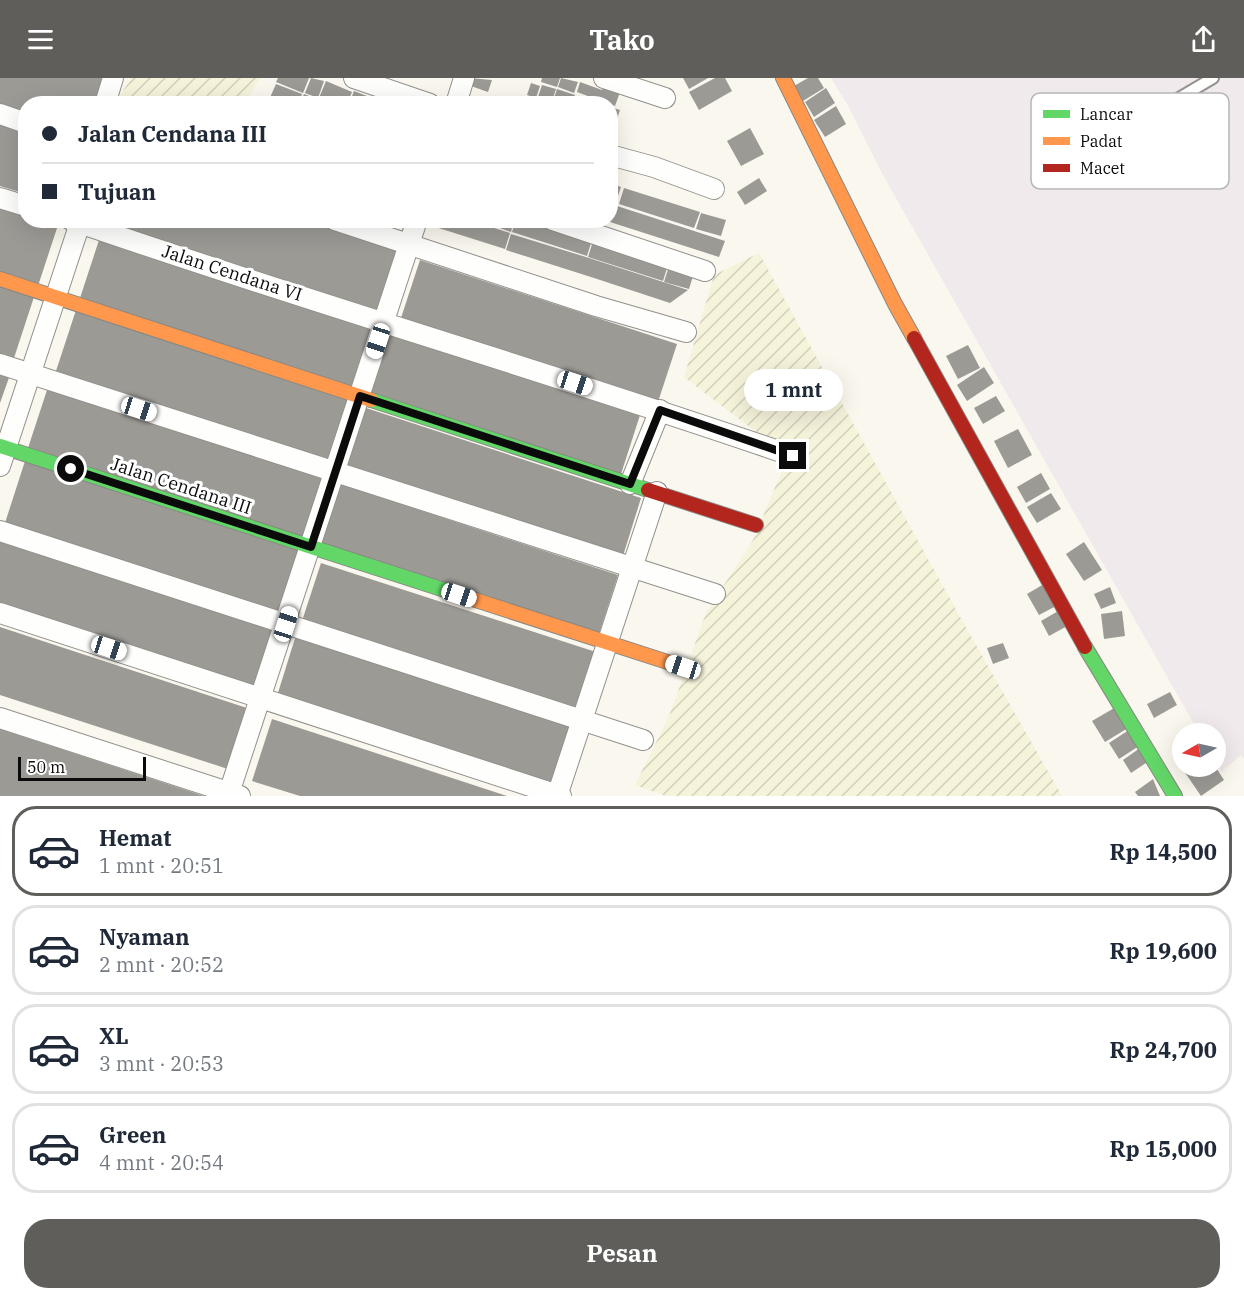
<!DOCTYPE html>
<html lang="id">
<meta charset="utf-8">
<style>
:root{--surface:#fff;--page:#f2f2f3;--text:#1f2937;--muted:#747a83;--line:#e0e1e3;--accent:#5f5e5a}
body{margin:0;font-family:"IBM Plex Serif",serif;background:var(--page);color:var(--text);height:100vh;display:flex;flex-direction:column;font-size:22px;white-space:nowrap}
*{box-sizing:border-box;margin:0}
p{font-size:20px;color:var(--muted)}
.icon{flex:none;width:33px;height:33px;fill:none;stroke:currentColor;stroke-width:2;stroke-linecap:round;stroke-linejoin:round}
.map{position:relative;height:718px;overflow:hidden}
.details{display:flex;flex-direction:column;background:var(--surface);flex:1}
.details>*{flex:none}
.hud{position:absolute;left:18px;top:18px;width:600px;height:132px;border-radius:24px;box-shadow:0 6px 24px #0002;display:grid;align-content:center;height:132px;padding:0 24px;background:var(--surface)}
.needle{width:39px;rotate:261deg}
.controls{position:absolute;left:1172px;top:645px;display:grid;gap:12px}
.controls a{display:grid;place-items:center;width:54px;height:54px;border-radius:50%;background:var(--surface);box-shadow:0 6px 24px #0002;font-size:30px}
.scale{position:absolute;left:18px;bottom:15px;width:128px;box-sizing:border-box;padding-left:6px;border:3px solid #0b0b0b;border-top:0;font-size:16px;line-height:21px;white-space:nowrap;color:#0b0b0b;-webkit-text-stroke:4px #fff;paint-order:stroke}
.end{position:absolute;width:27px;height:27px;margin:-14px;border:8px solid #0b0b0b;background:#fff;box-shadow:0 0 0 3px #fff}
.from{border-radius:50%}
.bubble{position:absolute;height:42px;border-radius:21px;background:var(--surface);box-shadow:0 6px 24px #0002;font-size:20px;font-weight:700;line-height:42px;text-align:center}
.car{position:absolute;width:18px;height:36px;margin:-18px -9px;border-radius:8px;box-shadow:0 0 4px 2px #0007;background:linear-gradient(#fff 24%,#345 0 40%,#fff 0 76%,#345 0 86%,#fff 0)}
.hud b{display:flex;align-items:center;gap:21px;height:57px;font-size:22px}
.hud b+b{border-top:2px solid var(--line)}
.hud i{width:15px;height:15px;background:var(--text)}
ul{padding:10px 0 0;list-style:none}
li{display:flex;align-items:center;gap:18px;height:90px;margin:0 12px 9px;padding:0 12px;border:3px solid var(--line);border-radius:24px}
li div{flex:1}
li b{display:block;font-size:22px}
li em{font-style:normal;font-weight:700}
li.active{border-color:var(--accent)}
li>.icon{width:54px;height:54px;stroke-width:1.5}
.primary-button{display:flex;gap:12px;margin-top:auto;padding:12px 24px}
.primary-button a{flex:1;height:69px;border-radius:24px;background:var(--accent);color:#fff;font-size:24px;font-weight:700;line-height:69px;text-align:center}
header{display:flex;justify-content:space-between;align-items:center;height:78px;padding:0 24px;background:var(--accent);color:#fff;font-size:27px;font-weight:700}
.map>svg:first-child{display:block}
.industrial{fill:#f1eaec}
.farmland{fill:url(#farmland-furrows)}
.building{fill:#9c9a95}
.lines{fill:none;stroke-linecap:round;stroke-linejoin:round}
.lane-casing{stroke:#93918d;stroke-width:14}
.street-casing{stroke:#93918d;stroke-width:22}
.fast-casing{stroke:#898884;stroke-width:16}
.slow-casing{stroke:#898884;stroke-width:16}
.jam-casing{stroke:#898884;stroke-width:16}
.lane{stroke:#fefefc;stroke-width:10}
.street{stroke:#fefefc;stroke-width:20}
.fast{stroke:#63d668;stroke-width:14}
.slow{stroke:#ff974d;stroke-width:14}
.jam{stroke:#b3261e;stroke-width:14}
.route{stroke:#0b0b0b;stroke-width:8}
.labels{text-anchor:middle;stroke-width:6;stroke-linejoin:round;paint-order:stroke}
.street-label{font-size:18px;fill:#0b0b0b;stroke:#fff}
.key{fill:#fff;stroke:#b6b6b6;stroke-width:1.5}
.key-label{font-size:16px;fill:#0b0b0b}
</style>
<header><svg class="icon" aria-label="menu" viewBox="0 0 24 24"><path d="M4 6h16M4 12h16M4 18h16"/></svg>Tako<svg class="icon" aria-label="share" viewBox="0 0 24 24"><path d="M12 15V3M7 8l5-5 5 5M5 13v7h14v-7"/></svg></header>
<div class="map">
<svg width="1244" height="718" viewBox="0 0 1244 718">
<defs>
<pattern id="farmland-furrows" width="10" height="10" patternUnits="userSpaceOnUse" patternTransform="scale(1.5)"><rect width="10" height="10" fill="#f6f3db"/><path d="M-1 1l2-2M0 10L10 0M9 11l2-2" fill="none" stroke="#d2cfbb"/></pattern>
</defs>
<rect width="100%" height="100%" fill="#faf7ee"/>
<path class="industrial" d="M831,0H1244V681L1241,677L1221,694L1215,683V656L1199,655L884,99L847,26Z"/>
<g class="farmland">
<path d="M131,0H260L245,25H116Z"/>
<path d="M759,175L959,537L1062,718H666L635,707L669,638L706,535L753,462L788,378L684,299L714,197Z"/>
</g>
<g class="building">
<path d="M0,0H111L103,26H26V38L0,29Z"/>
<path d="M278,0H309L303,15L276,4Z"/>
<path d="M311,0L324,3L318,20L305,15Z"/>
<path d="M470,0L492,2L488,14L468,7Z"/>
<path d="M542,0H560L557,9L541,4Z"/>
<path d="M561,0L578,4L574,15L558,9Z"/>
<path d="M683,0H708L689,11Z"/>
<path d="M715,0H725L732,13L699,32L689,14Z"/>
<path d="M808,0H818L824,10L803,23L794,8Z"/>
<path d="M326,3L352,14L347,26H335L319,20Z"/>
<path d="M580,4L602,12L604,8L620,14L615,28L577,14Z"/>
<path d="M531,5L540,8L536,20L527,17Z"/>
<path d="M276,6L302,16L298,26H277L269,22Z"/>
<path d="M542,7L556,11L551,26L537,22Z"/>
<path d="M826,10L835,25L814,39L805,24Z"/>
<path d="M557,11L575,17L572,26H552Z"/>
<path d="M354,13L367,18L364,26H349Z"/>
<path d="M304,16L317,21L315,26H300Z"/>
<path d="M368,18L380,23H384L383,26H365Z"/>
<path d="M577,18L598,25V26H574Z"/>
<path d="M836,28L846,46L825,59L814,42Z"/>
<path d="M610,29L620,32L614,50L610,48Z"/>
<path d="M0,40L26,49V116L0,108Z"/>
<path d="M750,50L764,76L741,88L727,63Z"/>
<path d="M759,100L767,113L745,127L737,114Z"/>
<path d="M610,105L621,109L616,124L610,123Z"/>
<path d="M624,110L700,134L694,150L619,126Z"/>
<path d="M611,126L725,163L719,179L610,144Z"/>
<path d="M0,128L26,136V142H46L58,147L38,208L0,195Z"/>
<path d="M701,135L726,142L721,158L696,151Z"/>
<path d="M101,142H307L397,172L377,233Z"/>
<path d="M431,142H469L510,155L505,171L429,147Z"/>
<path d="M478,142H514L511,154Z"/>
<path d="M516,142H533L592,162L587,178L512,154Z"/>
<path d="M511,156L586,179L688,212L670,225L594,200L506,172Z"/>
<path d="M100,159L378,250L359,311L80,220Z"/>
<path d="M593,163L668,187L663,203L588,179Z"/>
<path d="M420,182L677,266L657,327L400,243Z"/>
<path d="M669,188L694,195L689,211L664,204Z"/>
<path d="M0,208L34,219L14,280L0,276Z"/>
<path d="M76,232L354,323L335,384L56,293Z"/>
<path d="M384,250L641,334L621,396L364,312Z"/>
<path d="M968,267L980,290L958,301L946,278Z"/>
<path d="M984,289L994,305L967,323L957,307Z"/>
<path d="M0,290L11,294L0,325Z"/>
<path d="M48,309L326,399L306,461L28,370Z"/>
<path d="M996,318L1005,333L983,346L974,330Z"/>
<path d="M363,329L641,420L622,481L343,390Z"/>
<path d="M1018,351L1032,377L1008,390L994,363Z"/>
<path d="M25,383L303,474L284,535L5,445Z"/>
<path d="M1041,395L1050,411L1026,425L1017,409Z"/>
<path d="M340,406L618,497L598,559L320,468Z"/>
<path d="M1051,415L1061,431L1037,445L1027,429Z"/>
<path d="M0,457L274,547L255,608L0,525Z"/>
<path d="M1084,464L1102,492L1084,503L1066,476Z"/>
<path d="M321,485L599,575L580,637L301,546Z"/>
<path d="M1044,506L1056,528L1039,537L1027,516Z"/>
<path d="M1110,509L1116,525L1101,531L1094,516Z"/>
<path d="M1060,532L1069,547L1049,558L1041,543Z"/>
<path d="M1122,533L1125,558L1104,561L1101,536Z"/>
<path d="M0,549L250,631L231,692L0,617Z"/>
<path d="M296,557L575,648L555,709L277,618Z"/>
<path d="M1003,565L1009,580L993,586L987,570Z"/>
<path d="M1170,614L1177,627L1154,640L1147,626Z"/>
<path d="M1116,629L1128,650L1105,664L1092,643Z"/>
<path d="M272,641L507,718H300L252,703Z"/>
<path d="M0,651L204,718H0Z"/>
<path d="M1129,652L1139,668L1119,681L1109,665Z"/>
<path d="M1140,670L1149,683L1131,695L1123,682Z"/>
<path d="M1182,671V688H1215L1224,702L1201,718L1173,677Z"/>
<path d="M1153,701L1160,718H1138L1135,714Z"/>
</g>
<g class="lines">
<defs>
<path id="lane" d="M1101,66L1213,0"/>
<g id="street">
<path d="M354,0L430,26"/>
<path d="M604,0L665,20"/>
<path d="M105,26L113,0"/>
<path d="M456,26L464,0"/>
<path d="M0,36L26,45"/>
<path d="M610,77L654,89L714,111"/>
<path d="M0,120L26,128"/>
<path d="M71,142C310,225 554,295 793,378"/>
<path d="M335,142L596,228L686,254"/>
<path d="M553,142L705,193"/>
<path d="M0,286L715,516"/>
<path d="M0,388L81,142"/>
<path d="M630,406L660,332"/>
<path d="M0,453L643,662"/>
<path d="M0,535L561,718"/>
<path d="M0,640L240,718"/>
<path d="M228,718L417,142"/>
<path d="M557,718L657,414"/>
</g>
<g id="fast">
<path d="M371,322L648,412"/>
<path d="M0,368L460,517"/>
<path d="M1085,569L1175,718"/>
</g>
<g id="slow">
<path d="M783,0L895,226L914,260"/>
<path d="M0,201L371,322"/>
<path d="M460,517L683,589"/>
</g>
<g id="jam">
<path d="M914,260L1085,569"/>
<path d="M648,412L756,447"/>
</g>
</defs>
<use href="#lane" class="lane-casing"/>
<use href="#street" class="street-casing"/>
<use href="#fast" class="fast-casing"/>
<use href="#slow" class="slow-casing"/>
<use href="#jam" class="jam-casing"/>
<use href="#lane" class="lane"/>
<use href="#street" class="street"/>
<use href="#fast" class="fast"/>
<use href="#slow" class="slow"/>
<use href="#jam" class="jam"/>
</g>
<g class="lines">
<path class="route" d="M71,391L311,469L360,318L630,406L660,332L793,378"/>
</g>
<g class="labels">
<g class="street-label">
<text transform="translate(232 195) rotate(18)" y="6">Jalan Cendana VI</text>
<text transform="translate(181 408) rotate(18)" y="6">Jalan Cendana III</text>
</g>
</g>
<rect x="1031" y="15" width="198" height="96" rx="9" class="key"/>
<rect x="1043" y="32" width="27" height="8" fill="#63d668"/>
<rect x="1043" y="59" width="27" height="8" fill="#ff974d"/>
<rect x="1043" y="86" width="27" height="8" fill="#b3261e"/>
<g class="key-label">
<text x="1080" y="42">Lancar</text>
<text x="1080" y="69">Padat</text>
<text x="1080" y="96">Macet</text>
</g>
</svg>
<div class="controls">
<a><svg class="needle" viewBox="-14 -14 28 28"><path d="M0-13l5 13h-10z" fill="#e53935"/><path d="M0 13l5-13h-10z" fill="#747a83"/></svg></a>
</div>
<div class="scale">50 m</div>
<i class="end from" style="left:71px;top:391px"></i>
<i class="end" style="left:793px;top:378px"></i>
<div class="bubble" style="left:744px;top:291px;width:99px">1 mnt</div>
<i class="car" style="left:378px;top:263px;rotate:198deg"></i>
<i class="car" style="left:575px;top:305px;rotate:108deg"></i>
<i class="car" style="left:139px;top:331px;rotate:108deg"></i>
<i class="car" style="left:459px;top:517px;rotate:108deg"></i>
<i class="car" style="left:286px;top:546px;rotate:18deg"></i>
<i class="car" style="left:109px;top:570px;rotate:108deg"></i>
<i class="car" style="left:683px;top:589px;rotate:288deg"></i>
<div class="hud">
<b><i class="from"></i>Jalan Cendana III</b>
<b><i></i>Tujuan</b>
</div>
</div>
<section class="details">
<ul>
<li class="active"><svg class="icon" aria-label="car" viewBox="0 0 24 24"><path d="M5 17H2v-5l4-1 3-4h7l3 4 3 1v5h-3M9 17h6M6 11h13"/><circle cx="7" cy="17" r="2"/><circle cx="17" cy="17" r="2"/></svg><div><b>Hemat</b><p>1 mnt · 20:51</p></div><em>Rp 14,500</em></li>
<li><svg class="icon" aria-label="car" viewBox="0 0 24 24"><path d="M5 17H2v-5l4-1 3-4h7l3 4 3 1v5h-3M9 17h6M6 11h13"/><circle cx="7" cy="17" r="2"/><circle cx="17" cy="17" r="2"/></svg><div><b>Nyaman</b><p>2 mnt · 20:52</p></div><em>Rp 19,600</em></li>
<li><svg class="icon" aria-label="car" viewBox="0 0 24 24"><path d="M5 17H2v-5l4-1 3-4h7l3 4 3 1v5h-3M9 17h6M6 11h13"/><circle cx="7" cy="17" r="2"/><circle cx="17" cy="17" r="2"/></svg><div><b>XL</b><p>3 mnt · 20:53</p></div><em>Rp 24,700</em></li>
<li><svg class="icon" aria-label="car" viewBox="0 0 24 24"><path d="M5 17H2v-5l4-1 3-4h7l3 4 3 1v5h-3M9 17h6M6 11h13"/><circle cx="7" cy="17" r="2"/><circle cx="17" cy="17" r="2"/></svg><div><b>Green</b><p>4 mnt · 20:54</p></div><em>Rp 15,000</em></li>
</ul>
<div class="primary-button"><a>Pesan</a></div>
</section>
